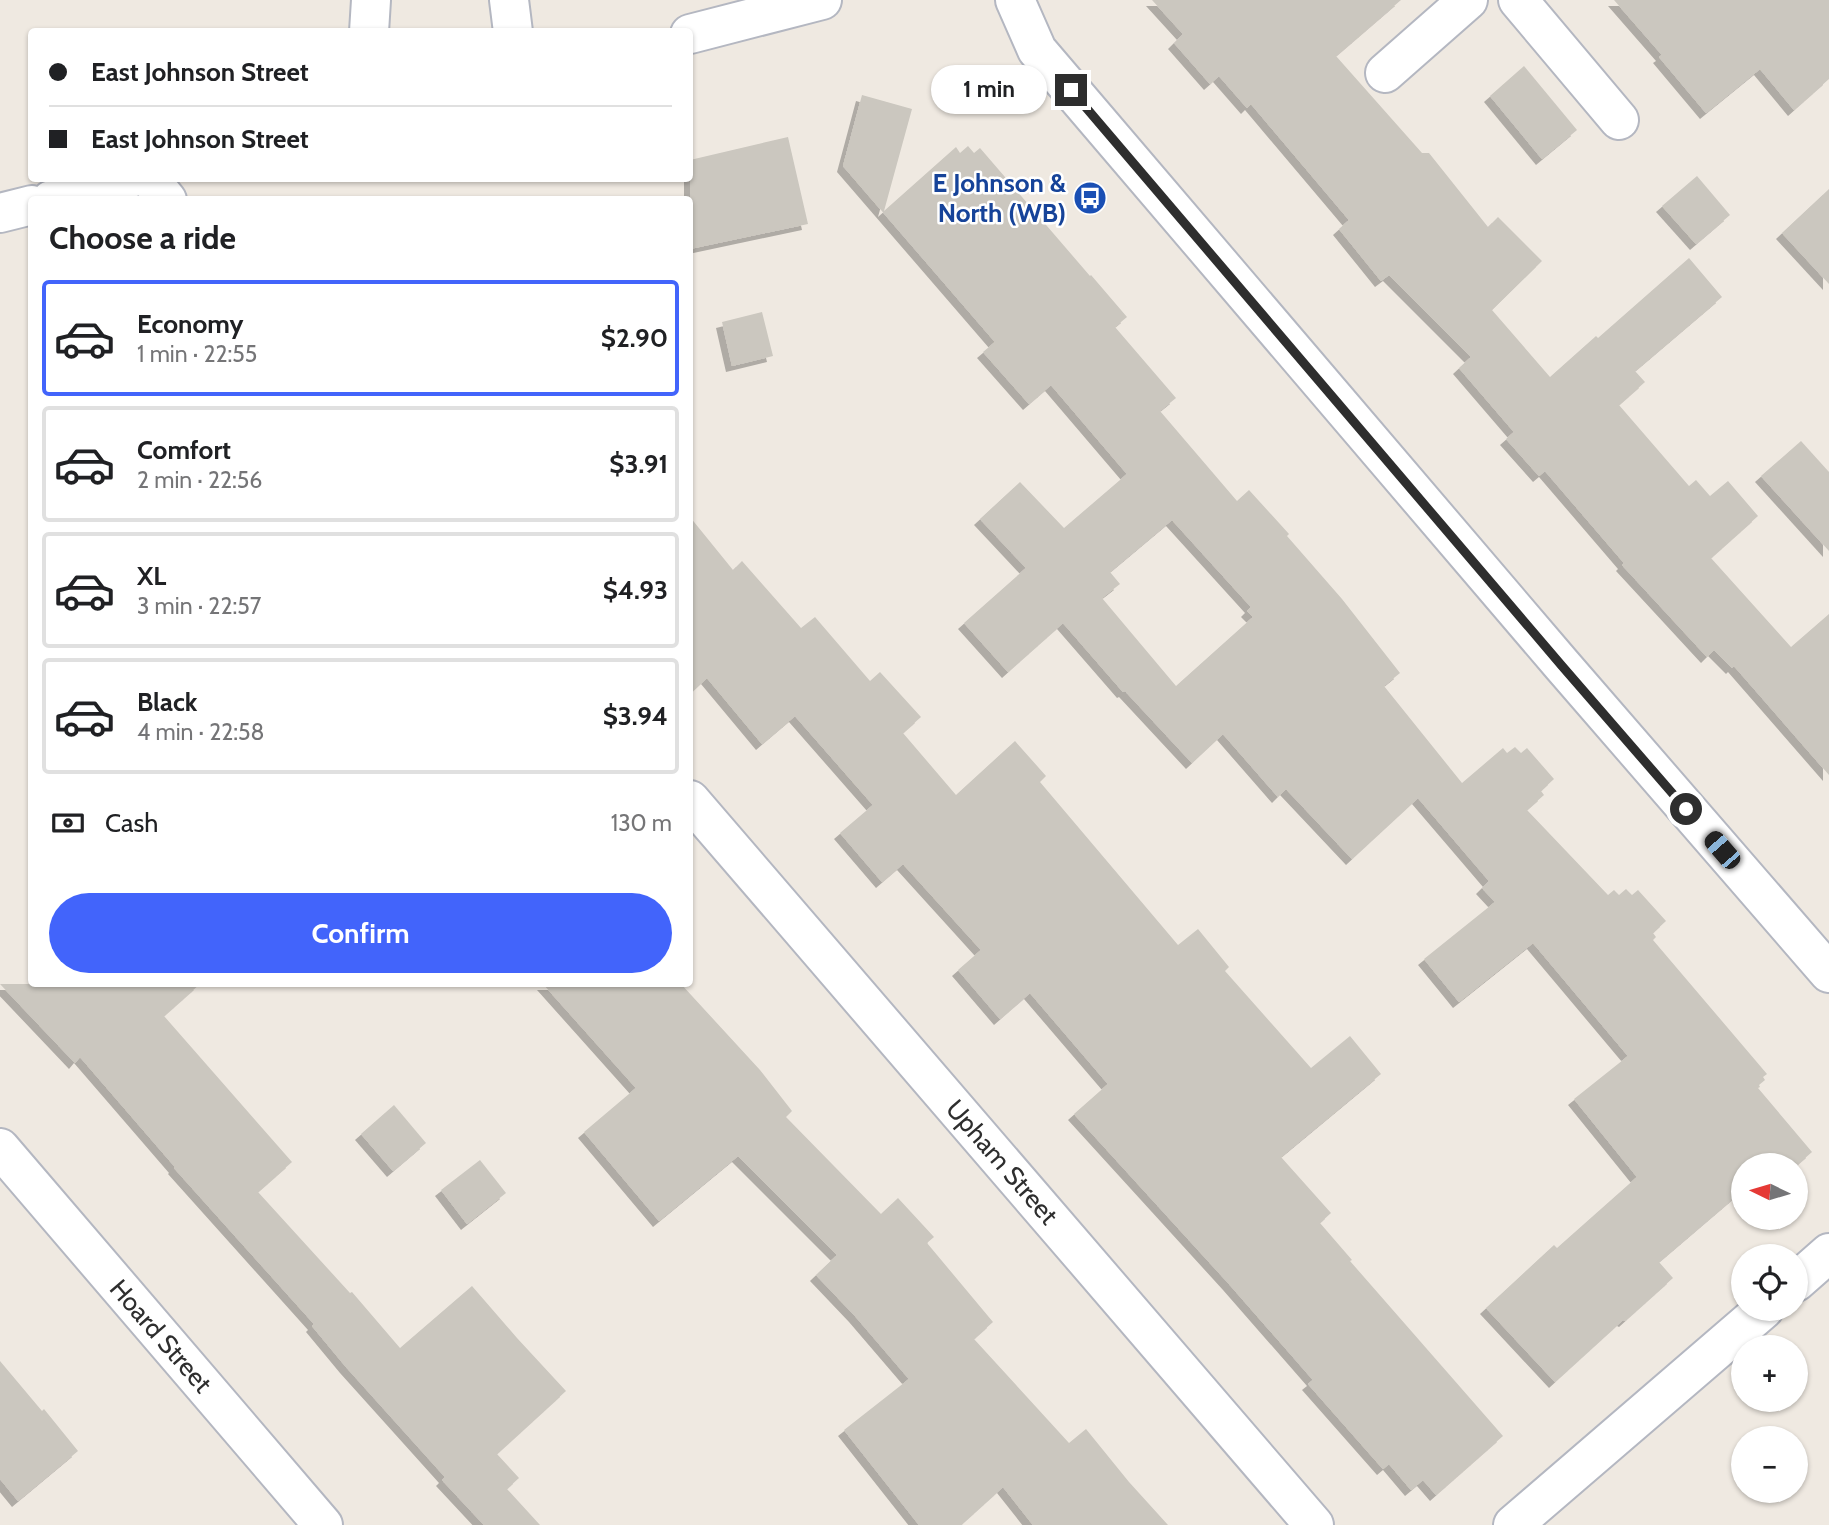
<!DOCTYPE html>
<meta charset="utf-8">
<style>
:root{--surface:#fff;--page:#f6f6f6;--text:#202124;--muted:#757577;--line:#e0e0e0;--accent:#4264fb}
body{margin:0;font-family:Cabin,sans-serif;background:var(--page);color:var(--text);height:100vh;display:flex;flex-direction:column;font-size:26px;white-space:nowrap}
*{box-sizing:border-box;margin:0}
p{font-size:23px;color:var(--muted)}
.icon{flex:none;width:38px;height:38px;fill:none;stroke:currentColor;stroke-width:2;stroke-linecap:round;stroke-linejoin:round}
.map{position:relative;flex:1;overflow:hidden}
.drawer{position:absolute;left:28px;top:196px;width:665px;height:791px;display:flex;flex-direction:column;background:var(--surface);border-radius:7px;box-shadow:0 2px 5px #0004}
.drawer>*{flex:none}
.banner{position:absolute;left:28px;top:28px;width:665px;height:154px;border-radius:7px;box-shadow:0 2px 5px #0004;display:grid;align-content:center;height:154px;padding:0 21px;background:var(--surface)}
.needle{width:46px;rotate:275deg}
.buttons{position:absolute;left:1731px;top:1153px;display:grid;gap:14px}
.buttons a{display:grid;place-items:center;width:77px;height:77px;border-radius:50%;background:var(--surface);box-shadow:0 2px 5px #0004;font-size:35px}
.end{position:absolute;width:32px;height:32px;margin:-16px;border:9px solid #2e2e2e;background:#fff;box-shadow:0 0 0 4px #fff}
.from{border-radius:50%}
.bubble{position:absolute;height:49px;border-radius:24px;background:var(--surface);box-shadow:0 2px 5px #0004;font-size:23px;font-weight:700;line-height:49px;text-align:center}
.car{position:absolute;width:21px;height:42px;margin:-21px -10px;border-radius:9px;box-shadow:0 0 5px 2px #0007;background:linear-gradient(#222 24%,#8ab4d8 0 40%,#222 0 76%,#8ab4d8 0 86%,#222 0)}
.banner b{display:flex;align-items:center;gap:24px;height:66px;font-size:26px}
.banner b+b{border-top:2px solid var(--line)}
.banner i{width:18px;height:18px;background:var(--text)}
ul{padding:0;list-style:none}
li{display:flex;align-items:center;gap:21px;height:116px;margin:0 14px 10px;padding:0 7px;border:4px solid var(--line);border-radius:7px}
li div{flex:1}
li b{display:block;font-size:26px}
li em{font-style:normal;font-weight:700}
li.on{border-color:var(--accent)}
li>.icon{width:63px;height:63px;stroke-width:1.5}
h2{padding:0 21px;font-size:32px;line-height:84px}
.pay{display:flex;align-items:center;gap:18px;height:77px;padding:0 21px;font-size:26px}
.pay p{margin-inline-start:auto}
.button{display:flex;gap:14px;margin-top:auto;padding:14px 21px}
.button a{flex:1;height:80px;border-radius:42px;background:var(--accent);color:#fff;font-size:28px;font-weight:700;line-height:80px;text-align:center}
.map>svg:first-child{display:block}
.building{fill:#cbc7bf;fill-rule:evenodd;filter:url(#shadow)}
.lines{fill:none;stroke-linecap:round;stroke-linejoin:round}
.minor-casing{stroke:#b4b7c1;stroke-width:42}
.minor{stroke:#fff;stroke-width:38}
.route{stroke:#2e2e2e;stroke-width:9}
.labels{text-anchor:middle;stroke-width:5;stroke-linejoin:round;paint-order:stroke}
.transit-label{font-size:26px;font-weight:bold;fill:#164399;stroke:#fff;text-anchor:end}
.street-label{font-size:26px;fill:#2e2e2e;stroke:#fff}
</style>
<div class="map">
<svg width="1829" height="1525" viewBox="0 0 1829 1525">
<defs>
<filter id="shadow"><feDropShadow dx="-6" dy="6" stdDeviation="0" flood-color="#0004"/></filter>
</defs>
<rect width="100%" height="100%" fill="#efe9e1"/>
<g class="building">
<path d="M1152,0H1401L1336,56L1422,153H1429L1488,227L1498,217L1542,261L1492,310L1550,377L1596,336L1598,338L1689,258L1722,297L1635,371L1645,382L1619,405L1689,486L1696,480L1710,496L1728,481L1758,516L1711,558L1791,647L1829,614V775L1734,666L1732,668L1714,650L1707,657L1622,565L1624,563L1545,471L1539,476L1506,439L1514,432L1459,368L1471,357L1389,275L1381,281L1339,229L1349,220L1251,104L1247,108L1219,76L1210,84L1174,43L1183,34Z"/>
<path d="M1614,0H1829V79L1794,110L1760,69L1706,113L1659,57L1662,55Z"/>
<path d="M1524,66L1577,130L1542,159L1490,96Z"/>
<path d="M862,95L912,109L884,211L956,147L960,153L968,146L974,153L980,148L1090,276L1091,275L1127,317L1115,327L1176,398L1160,411L1237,501L1249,490L1289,534L1287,536L1342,599L1400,673L1384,686L1462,783L1503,748L1507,753L1515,747L1521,753L1527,748L1554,779L1541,791L1544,795L1527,810L1608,895L1614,890L1619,895L1626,889L1632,895L1638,890L1666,921L1653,933L1656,937L1653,940L1767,1074L1763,1077L1765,1080L1759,1085L1760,1087L1758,1088L1812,1152L1796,1166H1743V1194L1741,1192L1659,1262L1673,1278L1625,1321L1623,1320L1555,1382L1486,1308L1554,1245L1557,1248L1637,1177L1574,1099L1628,1056L1533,943L1459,1002L1424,959L1495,902L1482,888L1489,881L1418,798L1352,859L1286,789L1278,797L1223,734L1192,763L1125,691L1123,692L1063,623L1008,672L964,623L1026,568L980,519L1020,482L1064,528L1127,474L1051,385L1029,404L983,352L995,342L843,166ZM1172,520L1251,607L1247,611L1253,617L1176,686L1102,598L1120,584L1110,572Z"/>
<path d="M788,137L808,224L690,249V160Z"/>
<path d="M1697,176L1730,215L1696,244L1662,206Z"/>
<path d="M1829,189V284L1782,233Z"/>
<path d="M762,312L773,356L732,366L722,322Z"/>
<path d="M1801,441L1829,472V551L1761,476Z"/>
<path d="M690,517L733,570L742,561L801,628L815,617L870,681L880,672L921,717L903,733L956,795L1015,741L1046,776L1040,782L1178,945L1198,929L1229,967L1225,971L1311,1068L1350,1036L1381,1074L1281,1157L1331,1213L1320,1223L1352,1260L1350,1261L1503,1436L1436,1495L1423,1480L1411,1490L1389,1464L1383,1469L1308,1384L1313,1380L1229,1284L1074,1114L1108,1084L1030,993L1000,1019L958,970L981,950L903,864L882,882L840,833L873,805L795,716L762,744L707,678L690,694Z"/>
<path d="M0,984H200L164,1016L292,1162L258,1192L350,1293L352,1292L400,1348L472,1286L517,1338L566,1391L497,1454L519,1478L507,1489L540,1525H484L442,1480L445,1477L346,1367L312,1326L314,1324L174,1168L175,1167L80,1057L75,1063Z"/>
<path d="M543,984H681L760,1070L792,1111L786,1117L881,1214L898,1198L934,1237L927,1243L993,1322L974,1339L1069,1443L1086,1429L1129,1482L1168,1525H1033L1003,1487L961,1525H919L844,1430L909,1379L855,1316L816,1275L837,1255L738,1156L659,1221L584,1132L636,1088Z"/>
<path d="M394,1105L426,1143L393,1171L361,1134Z"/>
<path d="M480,1160L506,1193L467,1224L441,1190Z"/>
<path d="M0,1361L42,1411L44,1409L78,1451L18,1501L0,1479Z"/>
</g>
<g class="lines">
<defs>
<g id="minor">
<path d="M509,0L513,32"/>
<path d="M1015,0L1037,50L1562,665L1829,973"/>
<path d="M1518,0L1619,120"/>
<path d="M369,32L371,0"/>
<path d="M690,34L822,0"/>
<path d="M1385,73L1468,0"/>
<path d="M149,178L167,200"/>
<path d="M51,200L131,178"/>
<path d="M0,213L32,205"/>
<path d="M690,800L1314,1525"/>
<path d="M0,1148L323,1525"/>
<path d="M1796,1282L1829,1253"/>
<path d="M1513,1525L1764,1309"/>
</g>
</defs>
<use href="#minor" class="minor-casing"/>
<use href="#minor" class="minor"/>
</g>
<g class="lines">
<path class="route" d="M1071,90L1562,666L1686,809"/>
</g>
<defs>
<symbol id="bus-disc" viewBox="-11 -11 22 22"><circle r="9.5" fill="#1a4fb4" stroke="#fff"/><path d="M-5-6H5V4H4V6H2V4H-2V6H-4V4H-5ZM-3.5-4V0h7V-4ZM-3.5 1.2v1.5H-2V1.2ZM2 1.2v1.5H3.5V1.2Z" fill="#fff"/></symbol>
</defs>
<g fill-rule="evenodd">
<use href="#bus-disc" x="1071" y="179" width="38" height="38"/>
</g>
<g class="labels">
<g class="transit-label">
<text x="1066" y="192">E Johnson &amp;<tspan x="1066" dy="30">North (WB)</tspan></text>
</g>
<g class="street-label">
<text transform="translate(1002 1162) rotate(49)" y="9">Upham Street</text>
<text transform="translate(161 1336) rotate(49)" y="9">Hoard Street</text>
</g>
</g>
</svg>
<div class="buttons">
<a><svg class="needle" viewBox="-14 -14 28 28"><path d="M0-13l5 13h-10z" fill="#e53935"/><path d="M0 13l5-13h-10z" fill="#757577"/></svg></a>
<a><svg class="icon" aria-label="locate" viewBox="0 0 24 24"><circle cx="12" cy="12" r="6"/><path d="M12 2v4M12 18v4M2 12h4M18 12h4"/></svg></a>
<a>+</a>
<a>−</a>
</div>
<i class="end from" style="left:1686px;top:809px"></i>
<i class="end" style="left:1071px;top:90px"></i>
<div class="bubble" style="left:931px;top:65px;width:116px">1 min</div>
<i class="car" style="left:1722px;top:850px;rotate:319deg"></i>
<div class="banner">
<b><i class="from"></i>East Johnson Street</b>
<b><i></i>East Johnson Street</b>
</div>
<section class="drawer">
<h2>Choose a ride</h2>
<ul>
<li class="on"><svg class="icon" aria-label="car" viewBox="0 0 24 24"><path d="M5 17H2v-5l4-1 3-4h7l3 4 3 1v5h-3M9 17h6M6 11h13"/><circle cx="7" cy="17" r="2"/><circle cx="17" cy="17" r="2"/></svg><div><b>Economy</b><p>1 min · 22:55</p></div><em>$2.90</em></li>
<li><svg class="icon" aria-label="car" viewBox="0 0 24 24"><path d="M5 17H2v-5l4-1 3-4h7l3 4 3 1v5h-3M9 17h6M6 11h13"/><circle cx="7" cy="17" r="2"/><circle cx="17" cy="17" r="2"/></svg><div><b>Comfort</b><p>2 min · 22:56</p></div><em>$3.91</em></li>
<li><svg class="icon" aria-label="car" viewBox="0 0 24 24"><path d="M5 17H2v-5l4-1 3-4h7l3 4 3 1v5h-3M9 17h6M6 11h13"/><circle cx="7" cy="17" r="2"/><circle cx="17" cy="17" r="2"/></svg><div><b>XL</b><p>3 min · 22:57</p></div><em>$4.93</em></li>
<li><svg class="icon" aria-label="car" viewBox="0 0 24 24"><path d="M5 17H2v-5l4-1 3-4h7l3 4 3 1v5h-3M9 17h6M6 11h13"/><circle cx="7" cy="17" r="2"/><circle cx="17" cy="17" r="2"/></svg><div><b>Black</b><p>4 min · 22:58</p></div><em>$3.94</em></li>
</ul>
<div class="pay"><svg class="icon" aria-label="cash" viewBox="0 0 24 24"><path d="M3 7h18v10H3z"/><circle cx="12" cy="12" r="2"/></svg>Cash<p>130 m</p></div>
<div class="button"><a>Confirm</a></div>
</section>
</div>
